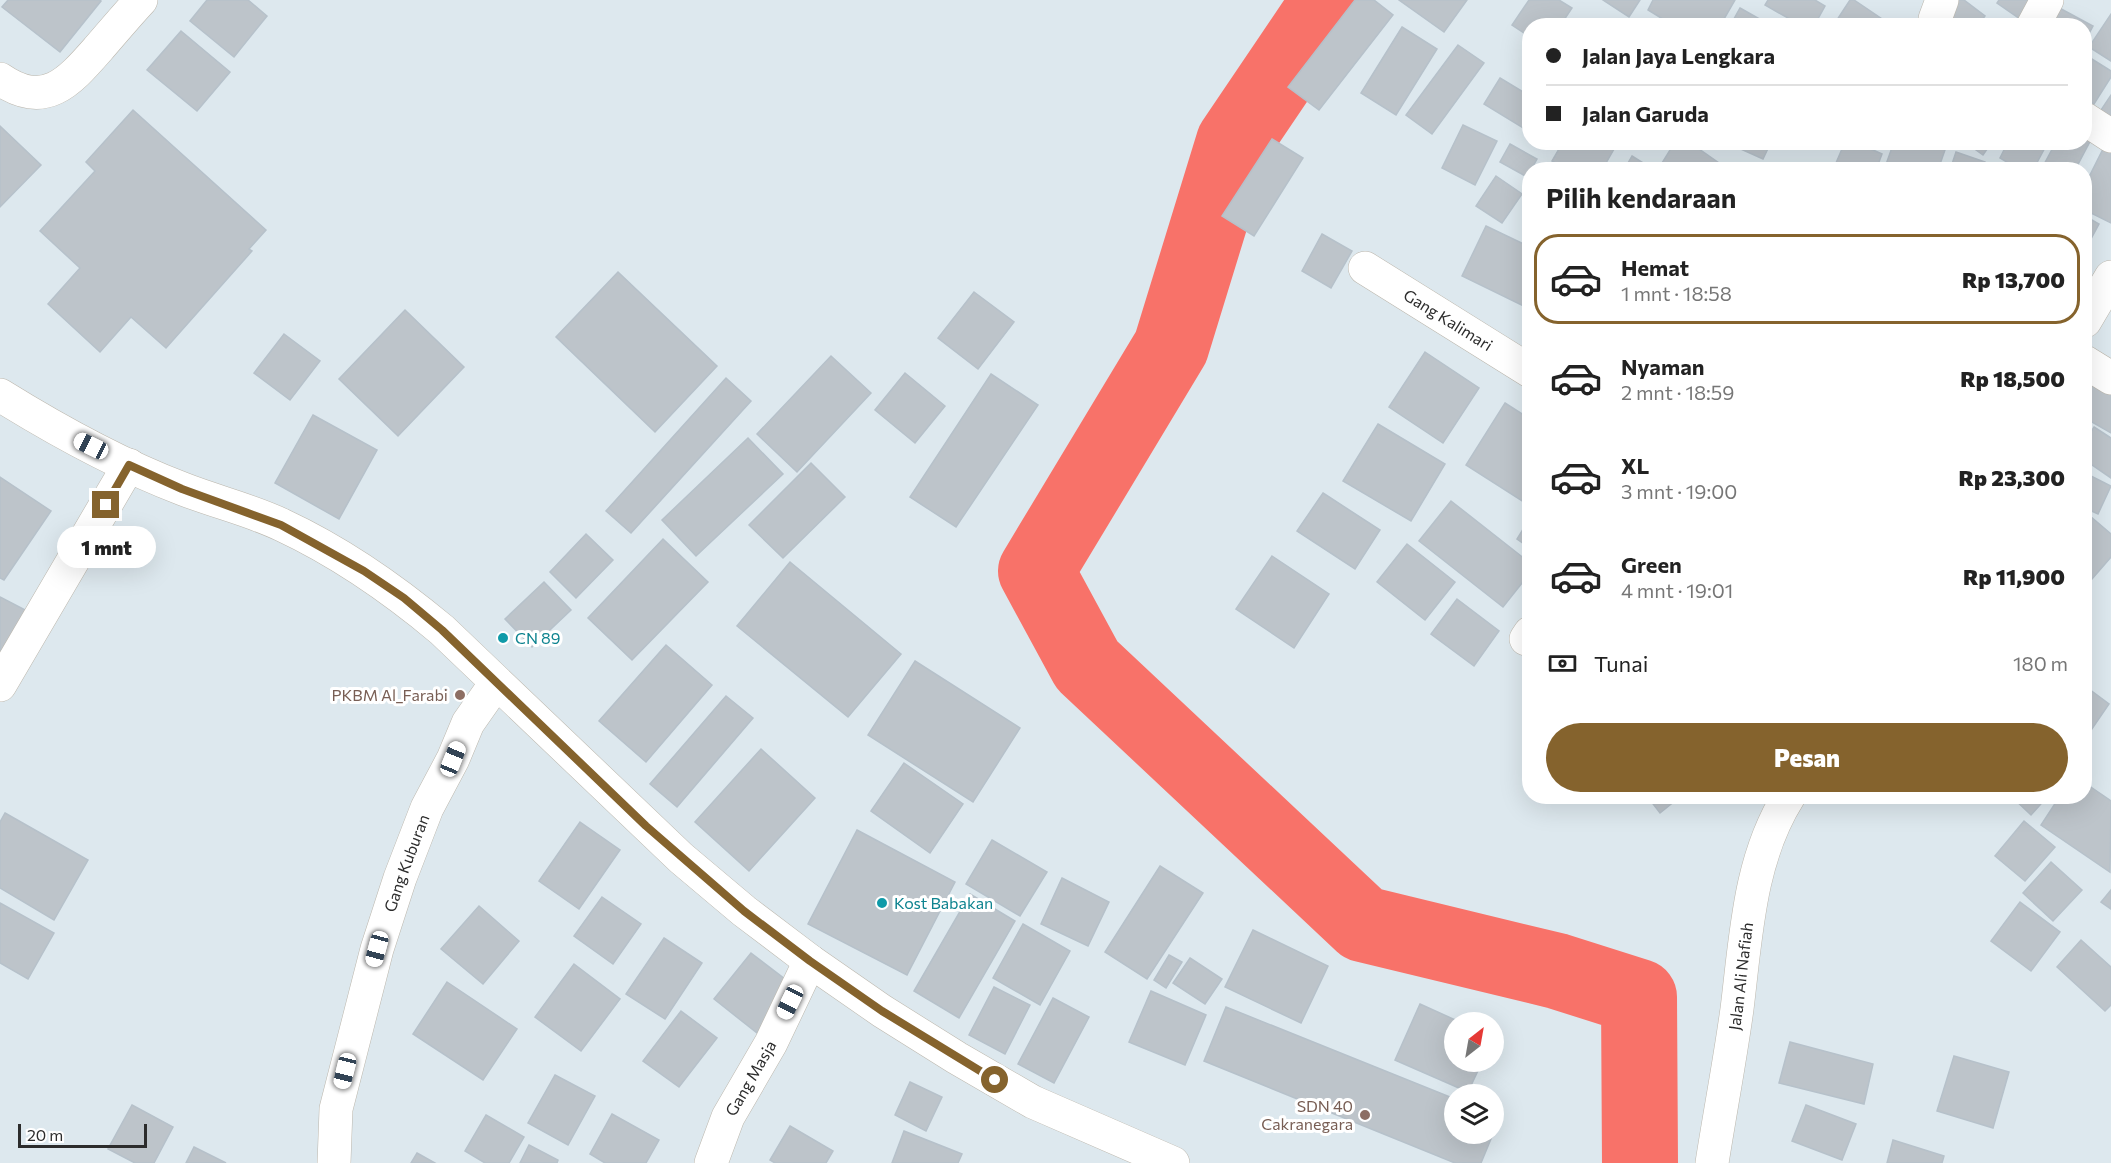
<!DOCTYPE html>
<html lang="id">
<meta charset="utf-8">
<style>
:root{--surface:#fff;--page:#f2f2f2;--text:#222;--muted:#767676;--line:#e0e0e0;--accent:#85632d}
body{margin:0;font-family:Commissioner,sans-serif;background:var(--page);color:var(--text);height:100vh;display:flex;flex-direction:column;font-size:22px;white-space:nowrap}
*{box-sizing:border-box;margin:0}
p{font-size:20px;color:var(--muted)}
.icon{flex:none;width:33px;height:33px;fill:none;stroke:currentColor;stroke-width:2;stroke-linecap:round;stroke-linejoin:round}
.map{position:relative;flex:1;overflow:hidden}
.sheet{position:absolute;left:1522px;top:162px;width:570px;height:642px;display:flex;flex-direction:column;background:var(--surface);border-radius:24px;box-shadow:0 6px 24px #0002}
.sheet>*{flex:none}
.top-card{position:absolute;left:1522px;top:18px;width:570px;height:132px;border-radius:24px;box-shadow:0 6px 24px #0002;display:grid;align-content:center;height:132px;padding:0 24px;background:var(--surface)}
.needle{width:39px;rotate:31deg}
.controls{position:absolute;left:1444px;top:1012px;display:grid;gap:12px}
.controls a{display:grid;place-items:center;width:60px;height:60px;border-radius:50%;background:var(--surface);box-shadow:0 6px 24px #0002;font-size:30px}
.scale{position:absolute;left:18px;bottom:15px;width:129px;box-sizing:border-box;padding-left:6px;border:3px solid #2c2c2c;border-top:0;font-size:16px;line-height:21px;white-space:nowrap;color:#2c2c2c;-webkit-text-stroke:4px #fff;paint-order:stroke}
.end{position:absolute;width:27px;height:27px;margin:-14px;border:8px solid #85632d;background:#fff;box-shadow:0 0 0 3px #fff}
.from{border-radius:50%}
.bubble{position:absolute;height:42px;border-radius:21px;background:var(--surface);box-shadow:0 6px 24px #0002;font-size:20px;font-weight:800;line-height:42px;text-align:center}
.car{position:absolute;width:18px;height:36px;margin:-18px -9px;border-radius:8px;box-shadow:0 0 4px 2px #0007;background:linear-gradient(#fff 24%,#345 0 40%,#fff 0 76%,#345 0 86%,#fff 0)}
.top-card b{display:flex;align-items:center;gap:21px;height:57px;font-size:22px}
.top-card b+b{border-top:2px solid var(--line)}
.top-card i{width:15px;height:15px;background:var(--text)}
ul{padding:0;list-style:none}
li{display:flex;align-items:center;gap:18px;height:90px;margin:0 12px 9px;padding:0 12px;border:3px solid transparent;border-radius:24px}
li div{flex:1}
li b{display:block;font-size:22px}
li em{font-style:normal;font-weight:800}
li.selected{border-color:var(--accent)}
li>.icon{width:54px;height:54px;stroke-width:1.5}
h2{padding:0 24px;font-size:27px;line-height:72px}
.pay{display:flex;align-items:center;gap:15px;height:66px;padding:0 24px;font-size:22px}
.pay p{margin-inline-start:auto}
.cta{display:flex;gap:12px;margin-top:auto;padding:12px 24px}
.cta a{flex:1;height:69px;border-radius:36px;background:var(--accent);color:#fff;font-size:24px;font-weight:800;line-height:69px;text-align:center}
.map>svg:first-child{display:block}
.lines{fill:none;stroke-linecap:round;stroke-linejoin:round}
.river{stroke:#f87269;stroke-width:76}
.building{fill:#bdc4ca;stroke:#b6c1ca;stroke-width:1.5}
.street-casing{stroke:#bcb7ad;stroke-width:34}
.street{stroke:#fff;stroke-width:33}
.route{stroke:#85632d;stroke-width:8}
.culture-dot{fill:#0f9aa8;stroke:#fff;stroke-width:2}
.education-dot{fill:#8d6e63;stroke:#fff;stroke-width:2}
.labels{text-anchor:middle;stroke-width:6;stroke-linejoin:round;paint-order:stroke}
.street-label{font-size:16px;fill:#2c2c2c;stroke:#fff}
.culture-label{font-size:16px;fill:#0d838f;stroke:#fff;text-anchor:start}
.education-label{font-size:16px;fill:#785e54;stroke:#fff;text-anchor:end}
</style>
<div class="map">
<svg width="2111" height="1163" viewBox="0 0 2111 1163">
<rect width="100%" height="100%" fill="#dde8ee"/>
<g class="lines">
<path class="river" d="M1330,0L1234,142L1171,347L1036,571L1087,665L1363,924L1557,971L1639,997L1640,1163"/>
</g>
<g class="building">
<path d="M8,0H100L101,1L60,52L2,7Z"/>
<path d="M207,0H248L267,16L234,57L190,21Z"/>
<path d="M1355,0H1374L1393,15L1319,110L1288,87Z"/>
<path d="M1399,0H1467L1444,32Z"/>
<path d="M1529,0H1559L1572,8L1560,26H1530V37L1512,25Z"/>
<path d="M1603,0H1640L1629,17Z"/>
<path d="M1653,0H1735L1720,26H1674L1648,10Z"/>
<path d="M1768,0H1815L1825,6L1814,26H1802L1765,5Z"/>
<path d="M1850,0H1854L1885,21L1882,26H1833Z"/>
<path d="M1953,0H1964L1985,16L1978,26H1948Z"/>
<path d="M1999,0H2034L2020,19L1997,3Z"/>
<path d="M2052,4L2093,26L2085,41V26H2041Z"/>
<path d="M1740,8L1772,26H1730Z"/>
<path d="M2111,14V61L2089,47Z"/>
<path d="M1402,27L1437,49L1396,115L1361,93Z"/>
<path d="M181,31L230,72L197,111L147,70Z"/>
<path d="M1458,45L1484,63L1432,134L1406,115Z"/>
<path d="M2087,56L2111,71V77L2094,104L2085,98Z"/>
<path d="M1500,78L1530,96V132L1484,104Z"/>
<path d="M2111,95V117L2101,110Z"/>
<path d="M133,110L266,230L249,249L252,251L166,348L131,317L100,352L48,304L80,268L40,231L95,171L86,162Z"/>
<path d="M1463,125L1497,141L1475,185L1442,168Z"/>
<path d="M0,126L41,165L0,207Z"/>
<path d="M2085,127L2095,132L2075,170H2041L2056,142H2085Z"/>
<path d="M1272,139L1303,158L1254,236L1222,216Z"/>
<path d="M1563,142H1618L1602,170H1567L1552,161Z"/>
<path d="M1675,142H1689L1729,170H1672L1662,163Z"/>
<path d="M1733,142H1771L1763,159L1732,145Z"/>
<path d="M1845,142H1855L1882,154L1876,170H1833Z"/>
<path d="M1894,142H1934L1946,147L1938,170H1884Z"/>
<path d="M1965,142H1992L1983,155Z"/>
<path d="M2008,142H2048L2033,170H2020L2000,158Z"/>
<path d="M2106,143L2111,145V223L2085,210V185Z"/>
<path d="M1510,144L1537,159L1527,177L1500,162Z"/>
<path d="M1956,152L1985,162L1983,170H1950Z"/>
<path d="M1632,156L1651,168V170H1624Z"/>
<path d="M1496,176L1522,194L1502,223L1476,206Z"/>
<path d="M2085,216L2099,224L2085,250Z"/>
<path d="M1486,226L1530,247V309L1462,276Z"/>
<path d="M1322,234L1352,251L1331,288L1302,271Z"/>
<path d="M618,272L717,366L655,432L556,337Z"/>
<path d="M974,292L1014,322L978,369L938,338Z"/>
<path d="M405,310L464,367L398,436L339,379Z"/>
<path d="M284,334L320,361L290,400L254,373Z"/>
<path d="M1425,352L1479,388L1443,443L1389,407Z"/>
<path d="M831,356L871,393L797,472L757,434Z"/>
<path d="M905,373L945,406L915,443L875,410Z"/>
<path d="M991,374L1038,405L956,527L910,497Z"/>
<path d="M2095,377L2111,387V433L2085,418V394Z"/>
<path d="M726,378L751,401L631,533L606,511Z"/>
<path d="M1505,403L1530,419V499L1527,504L1466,465Z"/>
<path d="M313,415L377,450L339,519L275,483Z"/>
<path d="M1378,424L1445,464L1411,521L1343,481Z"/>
<path d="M2094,427L2111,438V478L2085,460V441Z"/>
<path d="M748,438L783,474L696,556L662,520Z"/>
<path d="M811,463L845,497L783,558L749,525Z"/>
<path d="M2085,473L2111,486L2098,514L2085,508Z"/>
<path d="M0,477L51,511L4,580L0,578Z"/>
<path d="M1323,493L1380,530L1355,569L1297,531Z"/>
<path d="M1451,501L1530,563V573L1503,607L1419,541Z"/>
<path d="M2090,516L2111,534V557L2092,579L2085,573V521Z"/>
<path d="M1530,518V548L1517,539Z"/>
<path d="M586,534L613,560L576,598L550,572Z"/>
<path d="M663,539L708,582L632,660L588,618Z"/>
<path d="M1407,544L1455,582L1425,620L1377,582Z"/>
<path d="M1272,556L1329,594L1294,648L1236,609Z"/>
<path d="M790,562L901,654L848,717L737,626Z"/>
<path d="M544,582L571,610L532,647L505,619Z"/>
<path d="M0,597L33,614L0,676Z"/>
<path d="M1457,599L1499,631L1474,666L1431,634Z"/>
<path d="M666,645L712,685L646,762L599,721Z"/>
<path d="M915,661L1020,728L973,802L868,735Z"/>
<path d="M2089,689L2109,704L2085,739V694Z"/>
<path d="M726,696L753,718L677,807L650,784Z"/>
<path d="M761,749L815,798L749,871L695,822Z"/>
<path d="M904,763L963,804L930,853L871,811Z"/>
<path d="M2085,783L2111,801L2110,872L2041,825L2060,796H2085Z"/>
<path d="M1647,796H1681L1660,813Z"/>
<path d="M2011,796H2048L2031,815Z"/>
<path d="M5,813L88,860L54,920L0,888V822Z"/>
<path d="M2024,821L2055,847L2025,881L1995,856Z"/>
<path d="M580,822L620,850L579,909L539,881Z"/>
<path d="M857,830L955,882L907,975L808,924Z"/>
<path d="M992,840L1047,872L1020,916L966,884Z"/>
<path d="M2051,862L2082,890L2053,921L2023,893Z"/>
<path d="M1160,866L1203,893L1147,979L1105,952Z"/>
<path d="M1062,878L1109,902L1088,946L1041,924Z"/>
<path d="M2111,890V909L2101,902Z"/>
<path d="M970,894L1015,921L959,1018L914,991Z"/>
<path d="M602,897L641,924L613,964L574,936Z"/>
<path d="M2020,902L2060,932L2031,971L1991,941Z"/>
<path d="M0,903L54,933L28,979L0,963Z"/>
<path d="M479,906L519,941L483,984L441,949Z"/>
<path d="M1023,924L1070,951L1040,1005L993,978Z"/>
<path d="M1253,930L1328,966L1301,1023L1225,987Z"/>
<path d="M664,938L702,963L665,1019L626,994Z"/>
<path d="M2081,940L2111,967V1005L2105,1011L2057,967Z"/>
<path d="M751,953L794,986L757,1033L714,999Z"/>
<path d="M1169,955L1182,962L1166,988L1154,980Z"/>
<path d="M1190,958L1222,979L1205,1004L1173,983Z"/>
<path d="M574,964L620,999L581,1051L535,1017Z"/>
<path d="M447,982L517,1029L483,1080L413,1034Z"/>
<path d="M994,987L1030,1005L1005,1054L969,1035Z"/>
<path d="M1151,991L1206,1015L1185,1065L1129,1042Z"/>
<path d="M1053,998L1089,1017L1054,1083L1018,1064Z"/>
<path d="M1420,1004L1462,1023H1455V1062H1482L1468,1092L1395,1060Z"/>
<path d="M1226,1007L1455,1099V1134H1493L1481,1163H1455L1204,1061Z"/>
<path d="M681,1011L717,1038L679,1087L643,1061Z"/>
<path d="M1790,1042L1873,1064L1864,1104L1779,1083Z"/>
<path d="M1954,1056L2009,1072L1993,1128L1937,1111Z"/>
<path d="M555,1075L595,1096L568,1145L528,1123Z"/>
<path d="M910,1082L942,1097L926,1131L895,1115Z"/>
<path d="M132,1105L173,1127L154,1163H135L108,1149Z"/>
<path d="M1806,1105L1856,1124L1842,1160L1792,1141Z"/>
<path d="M612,1114L659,1140L646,1163H605L590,1154Z"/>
<path d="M486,1115L524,1137L509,1163H485L465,1151Z"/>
<path d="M790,1126L833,1151L826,1163H775L770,1160Z"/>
<path d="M904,1131L962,1154L958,1163H892Z"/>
<path d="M1893,1140L1944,1156L1942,1163H1887Z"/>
<path d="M529,1145L558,1160L557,1163H520Z"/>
<path d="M194,1147L226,1163H186Z"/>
<path d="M417,1153L435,1163H411Z"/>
</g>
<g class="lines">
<defs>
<g id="street">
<path d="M1936,26L1935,19L1942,0"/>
<path d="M2033,26L2047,0"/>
<path d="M0,79C45,110 69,82 98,49C112,33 126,16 141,0"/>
<path d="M2085,119L2111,136"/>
<path id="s1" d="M1365,268L1530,371"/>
<path d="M2085,321L2111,277"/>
<path d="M2085,362L2111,378"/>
<path d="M0,395C58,431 120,465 183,489C216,502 251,510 282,525C340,552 393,589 442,630L681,858L744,911L810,961L882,1011L957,1058L1033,1102L1173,1163"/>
<path d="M1526,639L1530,633"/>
<path d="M0,685L129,465"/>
<path id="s2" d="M334,1163L336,1109L377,949L400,878L427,808L453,759L468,723L496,683"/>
<path id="s3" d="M711,1163L728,1117L771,1043L810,961"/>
<path id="s4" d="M1712,1163C1720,1112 1730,1060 1737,1009C1746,936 1749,859 1789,796"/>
</g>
</defs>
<use href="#street" class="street-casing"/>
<use href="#street" class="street"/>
</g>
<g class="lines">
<path class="route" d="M106,505L129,465L182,489L281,525L364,571L404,598L442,630L646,826L744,911L810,961L882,1011L995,1080"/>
</g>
<g class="culture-dot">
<circle cx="503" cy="638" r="6"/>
<circle cx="882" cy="903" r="6"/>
</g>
<g class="education-dot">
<circle cx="460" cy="695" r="6"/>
<circle cx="1365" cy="1115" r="6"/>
</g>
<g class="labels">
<g class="street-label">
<text dy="6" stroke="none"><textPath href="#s1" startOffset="98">Gang Kalimari</textPath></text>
<text dy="6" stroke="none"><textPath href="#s2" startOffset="310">Gang Kuburan</textPath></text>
<text dy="6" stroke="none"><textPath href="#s4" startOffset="189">Jalan Ali Nafiah</textPath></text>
<text dy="6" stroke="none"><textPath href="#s3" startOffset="94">Gang Masja</textPath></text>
</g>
<g class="culture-label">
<text x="515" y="644">CN 89</text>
<text x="894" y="909">Kost Babakan</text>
</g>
<g class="education-label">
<text x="448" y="701">PKBM Al_Farabi</text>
<text x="1353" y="1112">SDN 40<tspan x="1353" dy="18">Cakranegara</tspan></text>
</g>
</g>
</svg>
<div class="controls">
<a><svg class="needle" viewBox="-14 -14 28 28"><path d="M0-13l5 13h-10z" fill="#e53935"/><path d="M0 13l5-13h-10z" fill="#767676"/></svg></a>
<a><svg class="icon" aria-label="layers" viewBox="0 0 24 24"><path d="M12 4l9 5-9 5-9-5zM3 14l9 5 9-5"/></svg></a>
</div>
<div class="scale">20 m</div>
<i class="end from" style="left:995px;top:1080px"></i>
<i class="end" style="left:106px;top:505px"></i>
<div class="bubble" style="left:57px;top:526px;width:99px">1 mnt</div>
<i class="car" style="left:91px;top:446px;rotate:296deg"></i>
<i class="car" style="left:453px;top:759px;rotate:22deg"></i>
<i class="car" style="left:377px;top:949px;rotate:195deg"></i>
<i class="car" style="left:790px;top:1002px;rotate:206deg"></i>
<i class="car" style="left:345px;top:1071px;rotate:194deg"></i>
<div class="top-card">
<b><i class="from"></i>Jalan Jaya Lengkara</b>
<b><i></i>Jalan Garuda</b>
</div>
<section class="sheet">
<h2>Pilih kendaraan</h2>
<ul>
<li class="selected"><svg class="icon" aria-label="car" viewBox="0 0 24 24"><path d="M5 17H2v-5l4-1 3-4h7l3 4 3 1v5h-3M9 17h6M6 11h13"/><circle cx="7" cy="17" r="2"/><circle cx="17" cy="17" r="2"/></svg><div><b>Hemat</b><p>1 mnt · 18:58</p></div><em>Rp 13,700</em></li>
<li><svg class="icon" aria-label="car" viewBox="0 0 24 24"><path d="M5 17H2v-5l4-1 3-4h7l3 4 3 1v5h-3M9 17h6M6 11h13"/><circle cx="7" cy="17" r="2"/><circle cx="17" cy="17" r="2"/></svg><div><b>Nyaman</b><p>2 mnt · 18:59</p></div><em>Rp 18,500</em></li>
<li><svg class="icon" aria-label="car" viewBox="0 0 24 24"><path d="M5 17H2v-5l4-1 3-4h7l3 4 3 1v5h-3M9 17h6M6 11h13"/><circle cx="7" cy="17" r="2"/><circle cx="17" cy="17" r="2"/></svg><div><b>XL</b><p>3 mnt · 19:00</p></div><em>Rp 23,300</em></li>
<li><svg class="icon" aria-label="car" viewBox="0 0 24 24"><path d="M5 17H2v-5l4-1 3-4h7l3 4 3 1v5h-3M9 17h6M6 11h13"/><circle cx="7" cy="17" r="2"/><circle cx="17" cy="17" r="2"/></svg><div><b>Green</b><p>4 mnt · 19:01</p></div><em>Rp 11,900</em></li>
</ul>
<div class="pay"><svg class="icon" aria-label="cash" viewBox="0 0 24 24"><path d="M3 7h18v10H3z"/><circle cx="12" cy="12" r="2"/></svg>Tunai<p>180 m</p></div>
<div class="cta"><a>Pesan</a></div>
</section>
</div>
